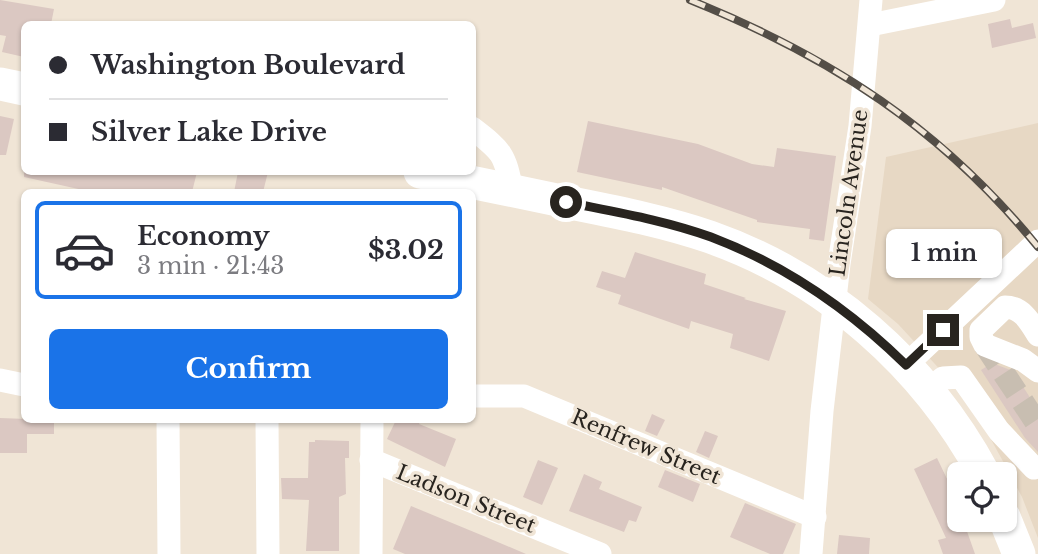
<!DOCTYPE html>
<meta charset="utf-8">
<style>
:root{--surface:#fff;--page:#f7f7f7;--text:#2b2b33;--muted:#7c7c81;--line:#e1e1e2;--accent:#1a73e8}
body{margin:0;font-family:"Libre Baskerville",serif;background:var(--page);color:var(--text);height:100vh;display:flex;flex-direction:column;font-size:26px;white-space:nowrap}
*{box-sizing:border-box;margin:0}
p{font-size:23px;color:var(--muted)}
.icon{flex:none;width:38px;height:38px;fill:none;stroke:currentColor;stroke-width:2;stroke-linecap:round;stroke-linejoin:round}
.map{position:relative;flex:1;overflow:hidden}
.details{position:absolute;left:21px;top:189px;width:455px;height:234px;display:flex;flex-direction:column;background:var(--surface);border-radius:10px;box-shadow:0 2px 5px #0004}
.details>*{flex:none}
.banner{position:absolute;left:21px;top:21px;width:455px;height:154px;border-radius:10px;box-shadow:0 2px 5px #0004;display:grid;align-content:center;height:154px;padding:0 28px;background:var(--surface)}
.tools{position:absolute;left:947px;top:462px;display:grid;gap:14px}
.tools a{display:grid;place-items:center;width:70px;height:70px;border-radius:10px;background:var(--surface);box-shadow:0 2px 5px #0004;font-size:35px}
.end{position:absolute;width:32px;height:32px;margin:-16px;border:9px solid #28241f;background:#fff;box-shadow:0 0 0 4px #fff}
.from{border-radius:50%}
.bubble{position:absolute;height:49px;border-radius:10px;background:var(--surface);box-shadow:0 2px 5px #0004;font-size:23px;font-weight:800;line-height:49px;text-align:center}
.banner b{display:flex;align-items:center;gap:24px;height:66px;font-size:26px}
.banner b+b{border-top:2px solid var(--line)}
.banner i{width:18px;height:18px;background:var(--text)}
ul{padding:12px 0 0;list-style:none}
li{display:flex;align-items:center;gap:21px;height:98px;margin:0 14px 10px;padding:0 14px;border:4px solid var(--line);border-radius:10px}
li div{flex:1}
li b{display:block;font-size:26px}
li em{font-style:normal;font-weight:800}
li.current{border-color:var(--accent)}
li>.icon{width:63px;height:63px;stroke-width:1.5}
.button{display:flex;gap:14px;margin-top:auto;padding:14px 28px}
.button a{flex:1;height:80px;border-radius:10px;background:var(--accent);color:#fff;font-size:28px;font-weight:800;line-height:80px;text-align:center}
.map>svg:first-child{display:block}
.built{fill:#e7d8c4}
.building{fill:#dbc8c2}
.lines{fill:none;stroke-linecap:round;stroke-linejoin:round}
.minor-tunnel{stroke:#c8beb1;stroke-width:23;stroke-dasharray:23 11;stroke-linecap:butt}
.minor{stroke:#fff;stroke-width:23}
.highway{stroke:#fff;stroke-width:33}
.rail-casing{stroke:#544e47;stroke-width:8}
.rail{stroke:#f0e5d6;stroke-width:5;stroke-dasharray:16;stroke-linecap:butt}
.route{stroke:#28241f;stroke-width:9}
.labels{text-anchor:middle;stroke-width:7;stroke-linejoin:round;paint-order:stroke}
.street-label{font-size:21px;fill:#28241f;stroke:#f0e5d6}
</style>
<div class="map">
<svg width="1038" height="554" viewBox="0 0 1038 554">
<rect width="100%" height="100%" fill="#f0e5d6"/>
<path class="built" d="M1038,123V538L1022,497L1005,465L988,434L946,376L898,324L868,299L886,157Z"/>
<g class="building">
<path d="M0,0L54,9L51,24H24V57L2,52L6,36L0,35Z"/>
<path d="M1010,19L1012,28L1033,23L1036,38L992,48L988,24Z"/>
<path d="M0,116L14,119L6,155H0Z"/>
<path d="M588,121L698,144L752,164L774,167L777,148L836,156L824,241L809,239L810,229L757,222V220L662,187V190L577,172Z"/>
<path d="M24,172H197L192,192H82L83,190L24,177Z"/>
<path d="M238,172H268L263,192H234Z"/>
<path d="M635,252L706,274L704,284L746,298L744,299L786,311L769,361L730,348L733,334L691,321L689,329L618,304L621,295L596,287L602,271L625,278Z"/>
<path d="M992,363L1013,371L1038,410V452L1025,438L981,370Z"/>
<path d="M652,414L665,420L657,436L645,431Z"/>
<path d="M0,418L54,420V434H27V453H0Z"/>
<path d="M396,420H421L419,424L456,439L445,467L387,439Z"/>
<path d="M705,431L718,436L709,458L696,452Z"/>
<path d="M315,440L349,441V458H345L346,494L339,497V551H306L309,500L282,499L281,478H308L309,442H315Z"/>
<path d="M937,458L959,504V520H963L975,554H943L938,540L946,538L914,469Z"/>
<path d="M538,460L558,468L542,505L523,497Z"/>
<path d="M665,470L700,484L693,502L658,487Z"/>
<path d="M584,474L602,482L599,489L642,507L636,522L629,520L624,532L569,511Z"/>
<path d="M745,503L796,524L783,554H770L730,537Z"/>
<path d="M411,506L486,537L526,554H405L393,549Z"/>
<path d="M839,535L870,538L869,554H837Z"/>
</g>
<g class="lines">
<path class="minor-tunnel" d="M985,345L1038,425"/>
<g class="minor">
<path d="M870,25L994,0"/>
<path d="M472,128C502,151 505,154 512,191"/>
<path d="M1038,335C1030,322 1022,307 1005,307L981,330V337L985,345L1023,360L1038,371"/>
<path d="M906,365L1038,241"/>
<path d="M0,380L24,385"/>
<path d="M928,390L943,378L961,377L999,431L1034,468L1038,467"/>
<path d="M472,396H524L815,517"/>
<path d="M168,420L169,554"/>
<path d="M267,420L268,554"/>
<path d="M371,460L600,554"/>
<path d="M371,554L372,420"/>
<path d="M811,554L822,411L839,264L860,126L871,0"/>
</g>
<g class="highway">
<path d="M0,84L24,89"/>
<path d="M420,172C472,182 524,193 576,204C621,213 666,222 710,237C827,278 925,365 984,474"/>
<path d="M1004,517L1019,554"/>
</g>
<defs>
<path id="rail" d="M690,0C831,57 941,128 1038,247"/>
</defs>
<use href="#rail" class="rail-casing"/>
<use href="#rail" class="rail"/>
</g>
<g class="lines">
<path class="route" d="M566,202C615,212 664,220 711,237C785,265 850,310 906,365L943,330"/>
</g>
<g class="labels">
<g class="street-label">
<text transform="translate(849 193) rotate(-82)" y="7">Lincoln Avenue</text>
<text transform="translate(646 447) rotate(23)" y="7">Renfrew Street</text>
<text transform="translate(466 499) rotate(22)" y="7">Ladson Street</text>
</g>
</g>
</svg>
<div class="tools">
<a><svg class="icon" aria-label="locate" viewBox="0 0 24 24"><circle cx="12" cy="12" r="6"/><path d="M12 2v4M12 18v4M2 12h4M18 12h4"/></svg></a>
</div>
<i class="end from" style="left:566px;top:202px"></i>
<i class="end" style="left:943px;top:330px"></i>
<div class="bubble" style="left:886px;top:229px;width:116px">1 min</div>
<div class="banner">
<b><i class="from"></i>Washington Boulevard</b>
<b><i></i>Silver Lake Drive</b>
</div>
<section class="details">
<ul>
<li class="current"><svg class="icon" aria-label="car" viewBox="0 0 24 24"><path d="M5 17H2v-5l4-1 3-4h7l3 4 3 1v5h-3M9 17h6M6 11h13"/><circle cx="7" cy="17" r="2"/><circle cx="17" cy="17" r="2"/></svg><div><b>Economy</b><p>3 min · 21:43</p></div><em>$3.02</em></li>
</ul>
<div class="button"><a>Confirm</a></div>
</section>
</div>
